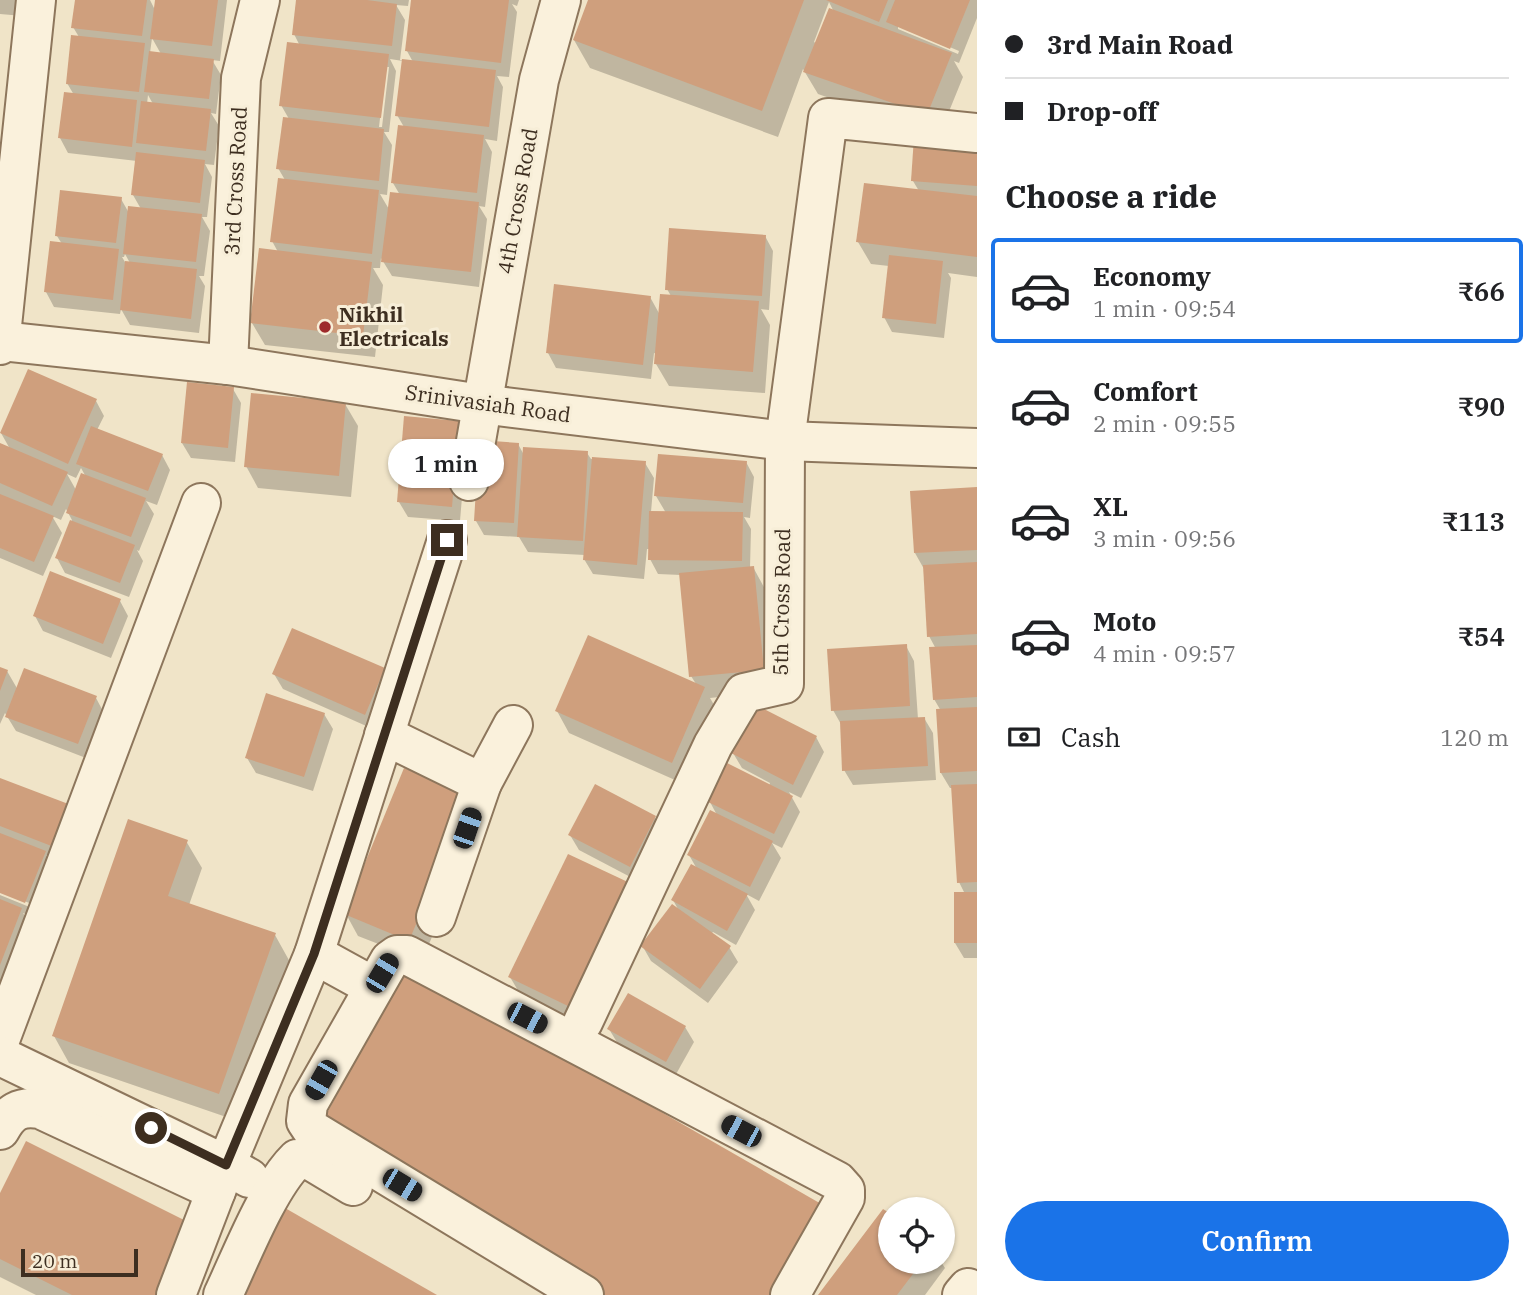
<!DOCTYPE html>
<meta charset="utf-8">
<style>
:root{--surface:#fff;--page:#f2f2f2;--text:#202124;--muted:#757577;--line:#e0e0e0;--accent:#1a73e8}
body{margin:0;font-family:"IBM Plex Serif",serif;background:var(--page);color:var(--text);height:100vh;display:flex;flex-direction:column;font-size:26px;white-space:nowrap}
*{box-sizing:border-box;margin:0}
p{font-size:23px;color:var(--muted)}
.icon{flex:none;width:38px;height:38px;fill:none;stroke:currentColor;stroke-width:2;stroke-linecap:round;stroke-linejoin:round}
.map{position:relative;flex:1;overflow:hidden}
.details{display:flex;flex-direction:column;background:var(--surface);width:560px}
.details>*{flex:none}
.hud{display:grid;align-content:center;height:154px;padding:0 28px;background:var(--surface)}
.controls{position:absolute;left:878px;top:1197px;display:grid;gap:14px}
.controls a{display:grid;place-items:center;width:77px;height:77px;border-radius:50%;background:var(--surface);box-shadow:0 2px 5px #0004;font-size:35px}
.scale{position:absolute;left:21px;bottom:18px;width:117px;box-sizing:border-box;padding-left:7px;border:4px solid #3d2e20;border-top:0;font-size:19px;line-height:24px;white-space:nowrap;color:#3d2e20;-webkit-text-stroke:5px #f7eed8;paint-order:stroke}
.end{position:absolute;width:32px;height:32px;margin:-16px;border:9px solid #3d2e20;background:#fff;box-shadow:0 0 0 4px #fff}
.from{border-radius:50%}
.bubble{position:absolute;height:49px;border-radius:24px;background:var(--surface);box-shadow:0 2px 5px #0004;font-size:23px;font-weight:600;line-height:49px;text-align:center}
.car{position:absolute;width:21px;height:42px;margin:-21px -10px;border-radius:9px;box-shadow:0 0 5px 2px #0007;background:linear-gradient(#222 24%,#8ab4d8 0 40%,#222 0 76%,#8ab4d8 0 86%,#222 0)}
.hud b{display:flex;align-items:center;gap:24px;height:66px;font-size:26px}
.hud b+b{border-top:2px solid var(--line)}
.hud i{width:18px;height:18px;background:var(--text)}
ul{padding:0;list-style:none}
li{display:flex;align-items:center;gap:21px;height:105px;margin:0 14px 10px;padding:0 14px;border:4px solid transparent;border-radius:7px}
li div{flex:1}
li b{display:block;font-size:26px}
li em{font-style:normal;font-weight:600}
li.current{border-color:var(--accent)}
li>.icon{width:63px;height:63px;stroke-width:1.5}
h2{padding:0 28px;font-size:32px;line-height:84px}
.pay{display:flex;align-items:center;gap:18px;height:77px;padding:0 28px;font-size:26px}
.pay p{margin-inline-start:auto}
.primary-button{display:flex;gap:14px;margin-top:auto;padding:14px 28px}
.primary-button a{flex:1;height:80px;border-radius:42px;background:var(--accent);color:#fff;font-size:28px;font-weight:600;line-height:80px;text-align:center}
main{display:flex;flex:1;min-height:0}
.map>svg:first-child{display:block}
.shadow{fill:#0003;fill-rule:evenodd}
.building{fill:#cf9f7d}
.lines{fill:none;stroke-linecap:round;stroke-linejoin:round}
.minor-casing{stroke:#8d765c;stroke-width:42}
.tertiary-casing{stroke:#8d765c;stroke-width:42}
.minor{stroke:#faf1dc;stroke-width:38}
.tertiary{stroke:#faf1dc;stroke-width:38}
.route{stroke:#3d2e20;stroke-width:9}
.poi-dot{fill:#9e2a2b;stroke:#f7eed8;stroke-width:2.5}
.labels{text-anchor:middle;stroke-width:6;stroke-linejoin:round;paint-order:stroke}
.street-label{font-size:21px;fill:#3d2e20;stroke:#f7eed8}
.poi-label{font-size:21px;font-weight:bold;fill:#3d2e20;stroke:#f7eed8;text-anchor:start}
</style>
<main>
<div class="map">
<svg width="977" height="1295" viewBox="0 0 977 1295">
<rect width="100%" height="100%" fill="#f0e4c8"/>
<g class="shadow">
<path d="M0,0H25L23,16L0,14Z"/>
<path d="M77,0H150L155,10L157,0H227L220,61L212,60L221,75L216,114L211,113L219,126L214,165L205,164L212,177L207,217H202L210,231L204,276H199L205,286L199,333L130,325L121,309L120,314L54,307L46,292L62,244L57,236L121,199L129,213L141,209L133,195L137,161L68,153L60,138L74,95L67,83L79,37L73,27ZM152,38L161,54L150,53ZM148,95L153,104H147ZM125,254L130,263L125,262L122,257H124Z"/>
<path d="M298,0H409L408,6L396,5L405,20L400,60L413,62L407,51L413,0H519L517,6L512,4L517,12L509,77L497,76L503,87L497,141L485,139L492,152L485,207L479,206L487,219L479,287L392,276L381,258L380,268H373L383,285L375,357L265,345L252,323L278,252L272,241L285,180L278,168L289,119L281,105L300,46L294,34ZM390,59L403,61L397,115L404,127L393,183L400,195L390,211L380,194L387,195L392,145L384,132H389L396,71ZM386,67H389L382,127H379Z"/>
<path d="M590,0H977V18L959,63L954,61L963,77L939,136L818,94L803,69L778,137L590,68L574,40ZM829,2L834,12L817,44L814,42ZM898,25L959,51L958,54L898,29Z"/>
<path d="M977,144V277L948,273L951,278L944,338L892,332L884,317L889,266L871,264L858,242L919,191L913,181Z"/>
<path d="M765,236L773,251L769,310L761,309L770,325L765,393L669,386L656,364L657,354L654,353L651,379L556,368L548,353L650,297L660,315L671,296L667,289Z"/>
<path d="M233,389L241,403L235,462L191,458L182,443Z"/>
<path d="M96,401L104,416L97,430L162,455L170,470L157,505L146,501L154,514L139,551L137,550L143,561L129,597L65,573L57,558L72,520L66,509L61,520L52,516L62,533L43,576L0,558V445L10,449L1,433ZM81,468L86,477L76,490L67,474L76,478Z"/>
<path d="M345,404L358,426L351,497L258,488L246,466Z"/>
<path d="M458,422L467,437L460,521L408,517L399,502Z"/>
<path d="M518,444L524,455L587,453L591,459L645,463L654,478L651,512L666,513L656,496L746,462L754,477L750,518L744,517L751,529L750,568L753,567L765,589L776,691L710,698L717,710L684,784L569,733L557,711L696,684L691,676L681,575L658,574L650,559V549H647L644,579L593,574L584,559L585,555L528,552L519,537L484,535L476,521Z"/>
<path d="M977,489V958H964L955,943L965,894L959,882L953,788H950L941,773L938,711H941L934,699L936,649L929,636L924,569L915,553Z"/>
<path d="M120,601L128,616L111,658L43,631L35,616Z"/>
<path d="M906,646L914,661L918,719L924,718L933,733L936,780L853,785L844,770L842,726L833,710Z"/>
<path d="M0,668L7,671L18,690L96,698L104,713L86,758L16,731L5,713L0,724Z"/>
<path d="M384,669L392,684L373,729L283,689L274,674Z"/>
<path d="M324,714L333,729L313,791L256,773L247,758Z"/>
<path d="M816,737L824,752L801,798L789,792L800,812L782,848L772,843L781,858L759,901L746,894L755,910L736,945L713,932L711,934L729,947L738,962L708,1003L651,961L643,947L679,911L673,900L697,869L689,855L718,817L710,802L769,786L770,783L742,768L733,753Z"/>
<path d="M0,780L69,807L63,861L46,855L53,868L33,917L23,913L34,931L0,1017V895L32,908L34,905L0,891Z"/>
<path d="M481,818L422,961L358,936L346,914Z"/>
<path d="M655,818L664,832L638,881L579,850L570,835Z"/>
<path d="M186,841L202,868L189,905L275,935L290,962L235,1120L69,1063L54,1036Z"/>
<path d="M569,856L582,1027L523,999L510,977Z"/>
<path d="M685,1027L694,1042L675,1076L618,1044L609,1029Z"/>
<path d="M0,1196L197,1229L213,1256L193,1295H36L0,1277Z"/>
<path d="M891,1262H941L945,1268L925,1295H820Z"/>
</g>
<g class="building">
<path d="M75,0H147L142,36L71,28Z"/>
<path d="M155,0H218L212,46L150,39Z"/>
<path d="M296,0H367L397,4L392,46L292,35Z"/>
<path d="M411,0H509L501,63L405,51Z"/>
<path d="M588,0H804L762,111L573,40Z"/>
<path d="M826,0H888L879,22Z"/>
<path d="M895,0H970L950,49L886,22Z"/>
<path d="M829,8L952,53L927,115L803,72Z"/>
<path d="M71,35L145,43L139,92L66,84Z"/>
<path d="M287,42L389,54L381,118L279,106Z"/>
<path d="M149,51L214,59L209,99L144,92Z"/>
<path d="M402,59L496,70L489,127L395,116Z"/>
<path d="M64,92L137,100L132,147L58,138Z"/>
<path d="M141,101L211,109L206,151L136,143Z"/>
<path d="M283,117L384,129L379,181L276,169Z"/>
<path d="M398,125L484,135L477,193L391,183Z"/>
<path d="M914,137L977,142V186L911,181Z"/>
<path d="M136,152L205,160L200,203L131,195Z"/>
<path d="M278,178L379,190L372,254L270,242Z"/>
<path d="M864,183L977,196V257L856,242Z"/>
<path d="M60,190L122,197L116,243L55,236Z"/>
<path d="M390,192L479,202L471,272L381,262Z"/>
<path d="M128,206L202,214L196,262L123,254Z"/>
<path d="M669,228L766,235L762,296L665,290Z"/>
<path d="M50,241L119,249L113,300L44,292Z"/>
<path d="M259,248L372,262L363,336L250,323Z"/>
<path d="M889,255L943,261L936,324L882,318Z"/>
<path d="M125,261L197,269L191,319L120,310Z"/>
<path d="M554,284L651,296L643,365L546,353Z"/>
<path d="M660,294L759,301L753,372L654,364Z"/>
<path d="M28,369L97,399L68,464L0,433Z"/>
<path d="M187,382L234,387L228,448L181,443Z"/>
<path d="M251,393L346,402L339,476L244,467Z"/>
<path d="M404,416L459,421L452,507L397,502Z"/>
<path d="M91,426L163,454L148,491L76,464Z"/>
<path d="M479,440L519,443L514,523L474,521Z"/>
<path d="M0,443L68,472L52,506L0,483Z"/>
<path d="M523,447L588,451L583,541L517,537Z"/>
<path d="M658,454L747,461L743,503L654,496Z"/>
<path d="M592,457L646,461L637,565L583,560Z"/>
<path d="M81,473L146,498L131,537L66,513Z"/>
<path d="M977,487V550L914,553L910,491Z"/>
<path d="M0,494L54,516L34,562L0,548Z"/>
<path d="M649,511L743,512L742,561L648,560Z"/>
<path d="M70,520L135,545L120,583L55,558Z"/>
<path d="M977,562V634L927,637L923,565Z"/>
<path d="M754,566L764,670L689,677L679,573Z"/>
<path d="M50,571L121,599L103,644L33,616Z"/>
<path d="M292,628L385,668L365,715L272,674Z"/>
<path d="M588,635L705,687L672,763L555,711Z"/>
<path d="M907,644L910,706L831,711L827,649Z"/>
<path d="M977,645V697L933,700L929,647Z"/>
<path d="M0,667L8,670L0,691Z"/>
<path d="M24,668L97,696L78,744L5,717Z"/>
<path d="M266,693L325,713L304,777L245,758Z"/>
<path d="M756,705L817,736L793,785L731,753Z"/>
<path d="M977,707V771L940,773L936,709Z"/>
<path d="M925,717L928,766L842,771L840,721Z"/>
<path d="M727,763L793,796L774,834L708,802Z"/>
<path d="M404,768L470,795L409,941L344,914Z"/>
<path d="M0,778L71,805L54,847L0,826Z"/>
<path d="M595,784L656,816L630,867L568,835Z"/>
<path d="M977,784V882L957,883L951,785Z"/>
<path d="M710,810L773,841L750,887L687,855Z"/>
<path d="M128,819L188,840L168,896L276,933L219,1094L52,1036Z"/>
<path d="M0,833L46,851L25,903L0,893Z"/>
<path d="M568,854L630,883L570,1007L508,977Z"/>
<path d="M691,864L748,894L727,931L671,900Z"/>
<rect x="954" y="892" width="23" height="51"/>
<path d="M0,899L22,908L0,965Z"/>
<path d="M672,904L731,946L700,989L640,946Z"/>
<path d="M407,966L830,1209L773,1295H602L321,1124Z"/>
<path d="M628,993L686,1026L666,1062L607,1029Z"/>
<path d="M26,1141L198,1227L164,1295H72L0,1259V1193Z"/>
<path d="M278,1204L437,1295H232Z"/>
<path d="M883,1209L891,1214V1262H922L897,1295H818Z"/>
</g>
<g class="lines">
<defs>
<g id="minor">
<path d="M0,345L36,0"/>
<path d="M228,365L241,78L260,0"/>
<path d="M469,481L539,80L561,0"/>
<path d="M384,735L482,783L513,725"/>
<path d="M436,917L482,783"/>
<path d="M314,954L374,987"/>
<path d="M583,1022L713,745L744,693L784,684L785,441L828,118L977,133"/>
<path d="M0,1040L201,503"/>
<path d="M0,1056L226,1165L249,1178"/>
<path d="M0,1130C10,1112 19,1106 40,1109L216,1191"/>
<path d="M176,1295L226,1165L314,954L447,540"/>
<path d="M223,1295C241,1257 268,1187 297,1159H308L353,1186"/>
<path d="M584,1295L312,1130L306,1121L308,1104L390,960L397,955H407L837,1181L845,1190V1198L790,1295"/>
<path d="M962,1295L968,1288"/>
</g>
<path id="tertiary" d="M0,341L228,365L481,404L785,441L977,448"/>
</defs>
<use href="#minor" class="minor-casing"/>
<use href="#tertiary" class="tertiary-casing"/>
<use href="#minor" class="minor"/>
<use href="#tertiary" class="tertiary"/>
</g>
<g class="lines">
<path class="route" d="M151,1128L226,1165L314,954L447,540"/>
</g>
<circle class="poi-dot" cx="325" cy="327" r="7"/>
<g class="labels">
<g class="street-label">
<text transform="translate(236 181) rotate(-87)" y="7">3rd Cross Road</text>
<text transform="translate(518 201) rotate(-80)" y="7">4th Cross Road</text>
<text transform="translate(488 404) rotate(8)" y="7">Srinivasiah Road</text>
<text transform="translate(782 602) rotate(-89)" y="7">5th Cross Road</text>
</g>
<g class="poi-label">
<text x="339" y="322">Nikhil<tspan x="339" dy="24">Electricals</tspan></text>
</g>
</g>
</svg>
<div class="controls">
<a><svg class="icon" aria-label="locate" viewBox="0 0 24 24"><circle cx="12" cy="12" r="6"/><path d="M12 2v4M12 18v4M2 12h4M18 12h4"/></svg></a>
</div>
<div class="scale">20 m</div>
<i class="end from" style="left:151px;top:1128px"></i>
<i class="end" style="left:447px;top:540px"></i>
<div class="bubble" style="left:388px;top:439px;width:116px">1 min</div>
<i class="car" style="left:467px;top:828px;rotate:19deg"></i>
<i class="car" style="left:382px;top:973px;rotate:31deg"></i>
<i class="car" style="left:527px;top:1018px;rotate:117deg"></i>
<i class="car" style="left:321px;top:1080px;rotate:210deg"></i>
<i class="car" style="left:741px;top:1131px;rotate:298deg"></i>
<i class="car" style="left:402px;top:1185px;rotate:121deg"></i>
</div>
<section class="details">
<div class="hud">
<b><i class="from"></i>3rd Main Road</b>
<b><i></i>Drop-off</b>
</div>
<h2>Choose a ride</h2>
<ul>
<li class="current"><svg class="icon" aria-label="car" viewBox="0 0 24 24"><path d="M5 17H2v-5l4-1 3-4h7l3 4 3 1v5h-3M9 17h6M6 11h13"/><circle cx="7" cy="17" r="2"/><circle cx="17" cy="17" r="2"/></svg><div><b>Economy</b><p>1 min · 09:54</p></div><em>₹66</em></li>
<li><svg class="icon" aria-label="car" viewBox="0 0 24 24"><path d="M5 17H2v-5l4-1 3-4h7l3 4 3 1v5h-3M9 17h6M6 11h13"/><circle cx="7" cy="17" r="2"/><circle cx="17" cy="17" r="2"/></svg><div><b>Comfort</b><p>2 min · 09:55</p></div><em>₹90</em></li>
<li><svg class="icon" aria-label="car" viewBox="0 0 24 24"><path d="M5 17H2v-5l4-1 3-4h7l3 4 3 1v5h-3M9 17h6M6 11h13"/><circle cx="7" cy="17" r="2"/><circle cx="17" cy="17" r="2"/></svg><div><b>XL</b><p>3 min · 09:56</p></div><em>₹113</em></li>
<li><svg class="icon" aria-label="car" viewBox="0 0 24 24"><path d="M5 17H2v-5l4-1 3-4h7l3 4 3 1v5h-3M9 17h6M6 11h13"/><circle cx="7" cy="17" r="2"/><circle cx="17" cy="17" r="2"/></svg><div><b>Moto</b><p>4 min · 09:57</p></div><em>₹54</em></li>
</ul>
<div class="pay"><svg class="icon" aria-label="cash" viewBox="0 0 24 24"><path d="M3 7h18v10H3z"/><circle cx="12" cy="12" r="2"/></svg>Cash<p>120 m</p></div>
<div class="primary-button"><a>Confirm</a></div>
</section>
</main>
